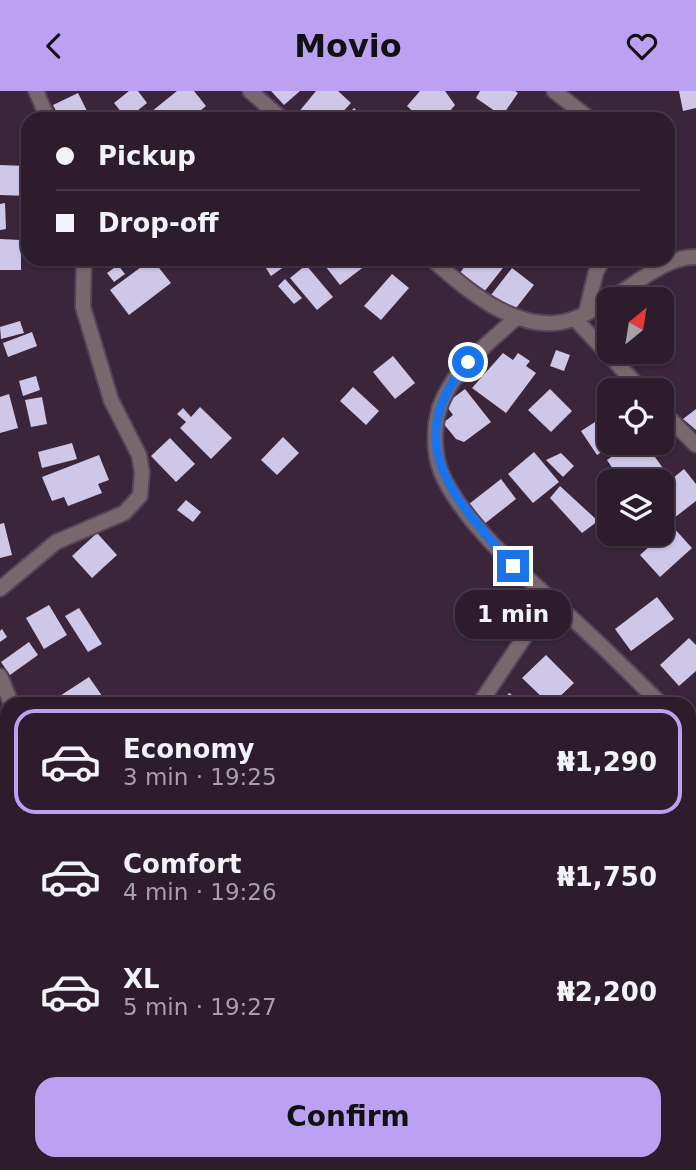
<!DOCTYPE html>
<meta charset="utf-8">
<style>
:root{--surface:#2c1c2c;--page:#382938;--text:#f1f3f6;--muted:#a6a1a9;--line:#483a48;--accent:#bca0f2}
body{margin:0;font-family:"DejaVu Sans",sans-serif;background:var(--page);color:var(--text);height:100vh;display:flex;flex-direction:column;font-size:26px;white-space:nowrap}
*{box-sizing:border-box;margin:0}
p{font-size:23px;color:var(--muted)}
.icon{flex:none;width:38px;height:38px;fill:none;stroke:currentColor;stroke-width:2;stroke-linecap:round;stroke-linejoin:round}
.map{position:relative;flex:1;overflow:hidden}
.sheet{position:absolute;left:0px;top:606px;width:696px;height:474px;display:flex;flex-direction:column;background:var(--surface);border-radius:21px 21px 0 0;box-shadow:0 2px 5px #0004,0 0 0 2px var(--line)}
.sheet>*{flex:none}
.banner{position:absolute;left:21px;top:21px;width:654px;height:154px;border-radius:21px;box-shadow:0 2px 5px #0004,0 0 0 2px var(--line);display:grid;align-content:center;height:154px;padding:0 35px;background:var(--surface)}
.needle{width:46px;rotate:30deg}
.buttons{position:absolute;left:597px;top:196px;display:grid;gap:14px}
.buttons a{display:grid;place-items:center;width:77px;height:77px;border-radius:14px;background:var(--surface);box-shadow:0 2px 5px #0004,0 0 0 2px var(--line);font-size:35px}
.end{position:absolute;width:32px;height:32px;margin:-16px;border:9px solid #1a73e8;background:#fff;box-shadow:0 0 0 4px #fff}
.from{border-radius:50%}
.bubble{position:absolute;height:49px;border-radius:21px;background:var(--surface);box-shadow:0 2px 5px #0004,0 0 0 2px var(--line);font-size:23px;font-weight:800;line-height:49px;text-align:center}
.banner b{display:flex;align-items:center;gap:24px;height:66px;font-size:26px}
.banner b+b{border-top:2px solid var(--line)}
.banner i{width:18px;height:18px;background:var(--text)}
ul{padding:12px 0 0;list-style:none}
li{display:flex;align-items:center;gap:21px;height:105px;margin:0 14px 10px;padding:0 21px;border:4px solid transparent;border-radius:21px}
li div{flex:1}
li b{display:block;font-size:26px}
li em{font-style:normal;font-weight:800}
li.active{border-color:var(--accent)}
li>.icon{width:63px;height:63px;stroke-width:1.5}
.button{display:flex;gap:14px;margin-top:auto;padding:14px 35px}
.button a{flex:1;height:80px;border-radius:21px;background:var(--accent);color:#111;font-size:28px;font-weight:800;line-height:80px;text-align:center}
header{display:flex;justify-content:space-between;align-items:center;height:91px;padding:0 35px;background:var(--accent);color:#111;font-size:32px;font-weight:800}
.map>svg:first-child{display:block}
.building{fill:#cec7e8}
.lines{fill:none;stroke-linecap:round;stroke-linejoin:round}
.minor-casing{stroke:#584458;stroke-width:18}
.tertiary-casing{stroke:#584458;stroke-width:21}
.minor{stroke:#78686d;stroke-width:14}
.tertiary{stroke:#78686d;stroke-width:18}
.route{stroke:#1a73e8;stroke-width:9}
</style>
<header><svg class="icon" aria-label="back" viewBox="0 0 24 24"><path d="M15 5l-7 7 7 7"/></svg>Movio<svg class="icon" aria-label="heart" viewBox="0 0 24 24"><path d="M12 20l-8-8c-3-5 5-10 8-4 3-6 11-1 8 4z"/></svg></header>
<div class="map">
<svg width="696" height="1079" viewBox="0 0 696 1079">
<rect width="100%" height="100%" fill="#3a253a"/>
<g class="building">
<path d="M129,0H138L147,12L127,28L114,12Z"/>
<path d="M177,0H194L206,15L190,28H149L146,25Z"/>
<path d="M271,0H300L284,14Z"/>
<path d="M316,0H338L351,12L336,28H293Z"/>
<path d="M420,0H445L455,14L443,28H421L407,15Z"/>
<path d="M480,0H515L518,2L502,25L476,7Z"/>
<path d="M679,0H696V17L683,20Z"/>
<path d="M78,2L88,22L75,28H60L53,14Z"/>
<path d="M354,17L365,28H344Z"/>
<path d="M212,19L220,28H202Z"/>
<path d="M0,74L28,75V105L0,104Z"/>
<path d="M668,89L676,101L668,106Z"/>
<path d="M5,112L6,138L0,139V113Z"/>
<path d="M0,148L21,149V179H0Z"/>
<path d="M102,168H111L113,173L105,175Z"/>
<path d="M124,168H140L130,176Z"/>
<path d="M152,168L171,192L129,224L110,199Z"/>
<path d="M260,168H295L271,185Z"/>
<path d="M326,168H374L340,194L322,171Z"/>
<path d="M470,168H510L484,201L460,182Z"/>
<path d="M118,174L125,183L114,191L107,182Z"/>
<path d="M306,174L333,206L317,219L290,187Z"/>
<path d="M512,177L534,194L513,221L491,204Z"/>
<path d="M392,183L409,197L381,229L364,215Z"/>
<path d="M285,188L302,207L294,213L278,195Z"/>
<path d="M20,230L24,242L1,248L0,236Z"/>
<path d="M32,241L37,255L8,266L3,252Z"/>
<path d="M556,259L570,264L564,280L550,275Z"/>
<path d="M503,262L513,269L518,262L530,270L526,275L536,282L506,322L472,297Z"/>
<path d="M393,265L415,292L395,308L373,281Z"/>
<path d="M36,285L40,299L23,305L19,290Z"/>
<path d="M353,296L379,320L366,334L340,310Z"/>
<path d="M465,298L491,331L464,351L456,348L443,332L453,324L445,313Z"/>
<path d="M550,298L572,320L551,341L528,319Z"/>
<path d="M9,303L18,337L0,342V306Z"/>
<path d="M42,306L47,333L31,336L25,309Z"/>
<path d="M200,316L232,347L211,368L180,337L186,331L177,323L183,317L191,326Z"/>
<path d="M696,318V339L683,328Z"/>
<path d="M609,322V352H617L597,364L581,340Z"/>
<path d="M283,346L299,362L277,384L261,369Z"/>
<path d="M170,347L195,373L176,391L151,365Z"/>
<path d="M72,352L77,368L42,377L38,361Z"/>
<path d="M632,352H645L665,380L649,390H621L607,369Z"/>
<path d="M534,361L559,391L533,412L508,383Z"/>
<path d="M561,362L574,375L563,386L546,369Z"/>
<path d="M99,364L109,389L98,393L102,402L68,415L64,406L52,410L42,386Z"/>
<path d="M684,378L696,393V410L665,434L662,430V396Z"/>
<path d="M501,388L516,408L483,434L469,413Z"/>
<path d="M560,395L598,430L582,442L550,407Z"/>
<path d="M186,409L201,421L193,431L177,419Z"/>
<path d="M4,432L12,464L0,467V433Z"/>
<path d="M672,435L692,457L660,486L640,464Z"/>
<path d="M97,442L117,464L92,487L72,465Z"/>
<path d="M657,506L674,528L631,560L615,538Z"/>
<path d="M49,514L67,544L44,558L26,527Z"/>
<path d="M79,517L102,553L88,561L65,525Z"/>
<path d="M2,538L7,546L0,551V540Z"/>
<path d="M689,547L696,554V580L679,595L660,574Z"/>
<path d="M29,551L38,564L10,584L1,571Z"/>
<path d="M546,564L574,592L553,612H548L522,587Z"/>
<path d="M89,586L107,612H49Z"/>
<path d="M509,602L524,612H501Z"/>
<path d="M690,743L696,748V788L690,783Z"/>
<path d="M4,769L7,786L0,789V771Z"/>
<path d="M690,794L696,798V837L690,832Z"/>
<path d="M690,846L696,851L690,861Z"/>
<path d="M696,868V908L690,905V882Z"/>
<path d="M690,920L696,925L690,935Z"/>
<path d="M690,998L696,1001V1046L690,1042Z"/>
<path d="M271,1073H305L309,1074L308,1079H269Z"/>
<path d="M357,1073H382L379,1079H368Z"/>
<path d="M390,1073H434L446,1079H387Z"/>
<path d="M468,1073H476L487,1079H464Z"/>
<path d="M562,1073H594L591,1079H559Z"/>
</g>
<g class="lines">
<defs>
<g id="minor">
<path d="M36,0L48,28"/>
<path d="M250,0L282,28"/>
<path d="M554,0L590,28"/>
<path d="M432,168C468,201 524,248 576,227C587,223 598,215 609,209"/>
<path d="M610,208C636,194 665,165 696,166"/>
<path d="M586,222L596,181L603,168"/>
<path d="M517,226C490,251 458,274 443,308C433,329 433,360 441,381C466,440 545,501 591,545C615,567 637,590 660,612"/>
<path d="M575,228L642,299"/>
<path d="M662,320L696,354"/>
<path d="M0,498L56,451L124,422L140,405L142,381L139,364L111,309L83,216L84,168"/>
<path d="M0,585L11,612"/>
<path d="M480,612L550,508"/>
<path d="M690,642L696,649"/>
<path d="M690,1067L696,1070"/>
<path d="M260,1079L261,1073"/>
</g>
<g id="tertiary">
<path d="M690,709L696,701"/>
<path d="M515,1079L518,1073"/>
</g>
</defs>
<use href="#minor" class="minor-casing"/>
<use href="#tertiary" class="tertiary-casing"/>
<use href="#minor" class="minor"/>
<use href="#tertiary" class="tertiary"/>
</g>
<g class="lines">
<path class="route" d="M468,271C397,354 457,409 513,475"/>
</g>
</svg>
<div class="buttons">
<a><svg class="needle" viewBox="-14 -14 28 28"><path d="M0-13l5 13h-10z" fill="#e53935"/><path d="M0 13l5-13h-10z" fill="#a6a1a9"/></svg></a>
<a><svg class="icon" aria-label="locate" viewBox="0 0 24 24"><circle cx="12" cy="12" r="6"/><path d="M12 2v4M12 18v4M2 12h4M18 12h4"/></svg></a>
<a><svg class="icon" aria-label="layers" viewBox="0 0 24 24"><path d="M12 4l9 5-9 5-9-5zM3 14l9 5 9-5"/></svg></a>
</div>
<i class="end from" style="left:468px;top:271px"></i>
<i class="end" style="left:513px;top:475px"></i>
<div class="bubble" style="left:455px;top:499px;width:116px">1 min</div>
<div class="banner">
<b><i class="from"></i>Pickup</b>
<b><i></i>Drop-off</b>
</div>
<section class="sheet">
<ul>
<li class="active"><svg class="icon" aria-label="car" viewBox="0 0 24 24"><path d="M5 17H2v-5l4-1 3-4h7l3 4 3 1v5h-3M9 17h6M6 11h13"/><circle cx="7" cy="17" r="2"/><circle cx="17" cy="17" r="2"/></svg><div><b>Economy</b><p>3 min · 19:25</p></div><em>₦1,290</em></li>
<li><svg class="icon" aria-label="car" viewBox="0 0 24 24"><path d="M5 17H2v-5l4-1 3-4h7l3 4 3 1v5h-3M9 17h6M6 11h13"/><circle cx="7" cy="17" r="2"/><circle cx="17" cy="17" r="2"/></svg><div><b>Comfort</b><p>4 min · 19:26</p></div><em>₦1,750</em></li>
<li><svg class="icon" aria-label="car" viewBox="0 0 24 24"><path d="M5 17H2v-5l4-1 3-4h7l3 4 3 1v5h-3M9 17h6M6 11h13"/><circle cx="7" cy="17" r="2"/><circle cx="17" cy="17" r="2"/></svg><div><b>XL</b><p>5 min · 19:27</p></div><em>₦2,200</em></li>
</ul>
<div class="button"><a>Confirm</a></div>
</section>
</div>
